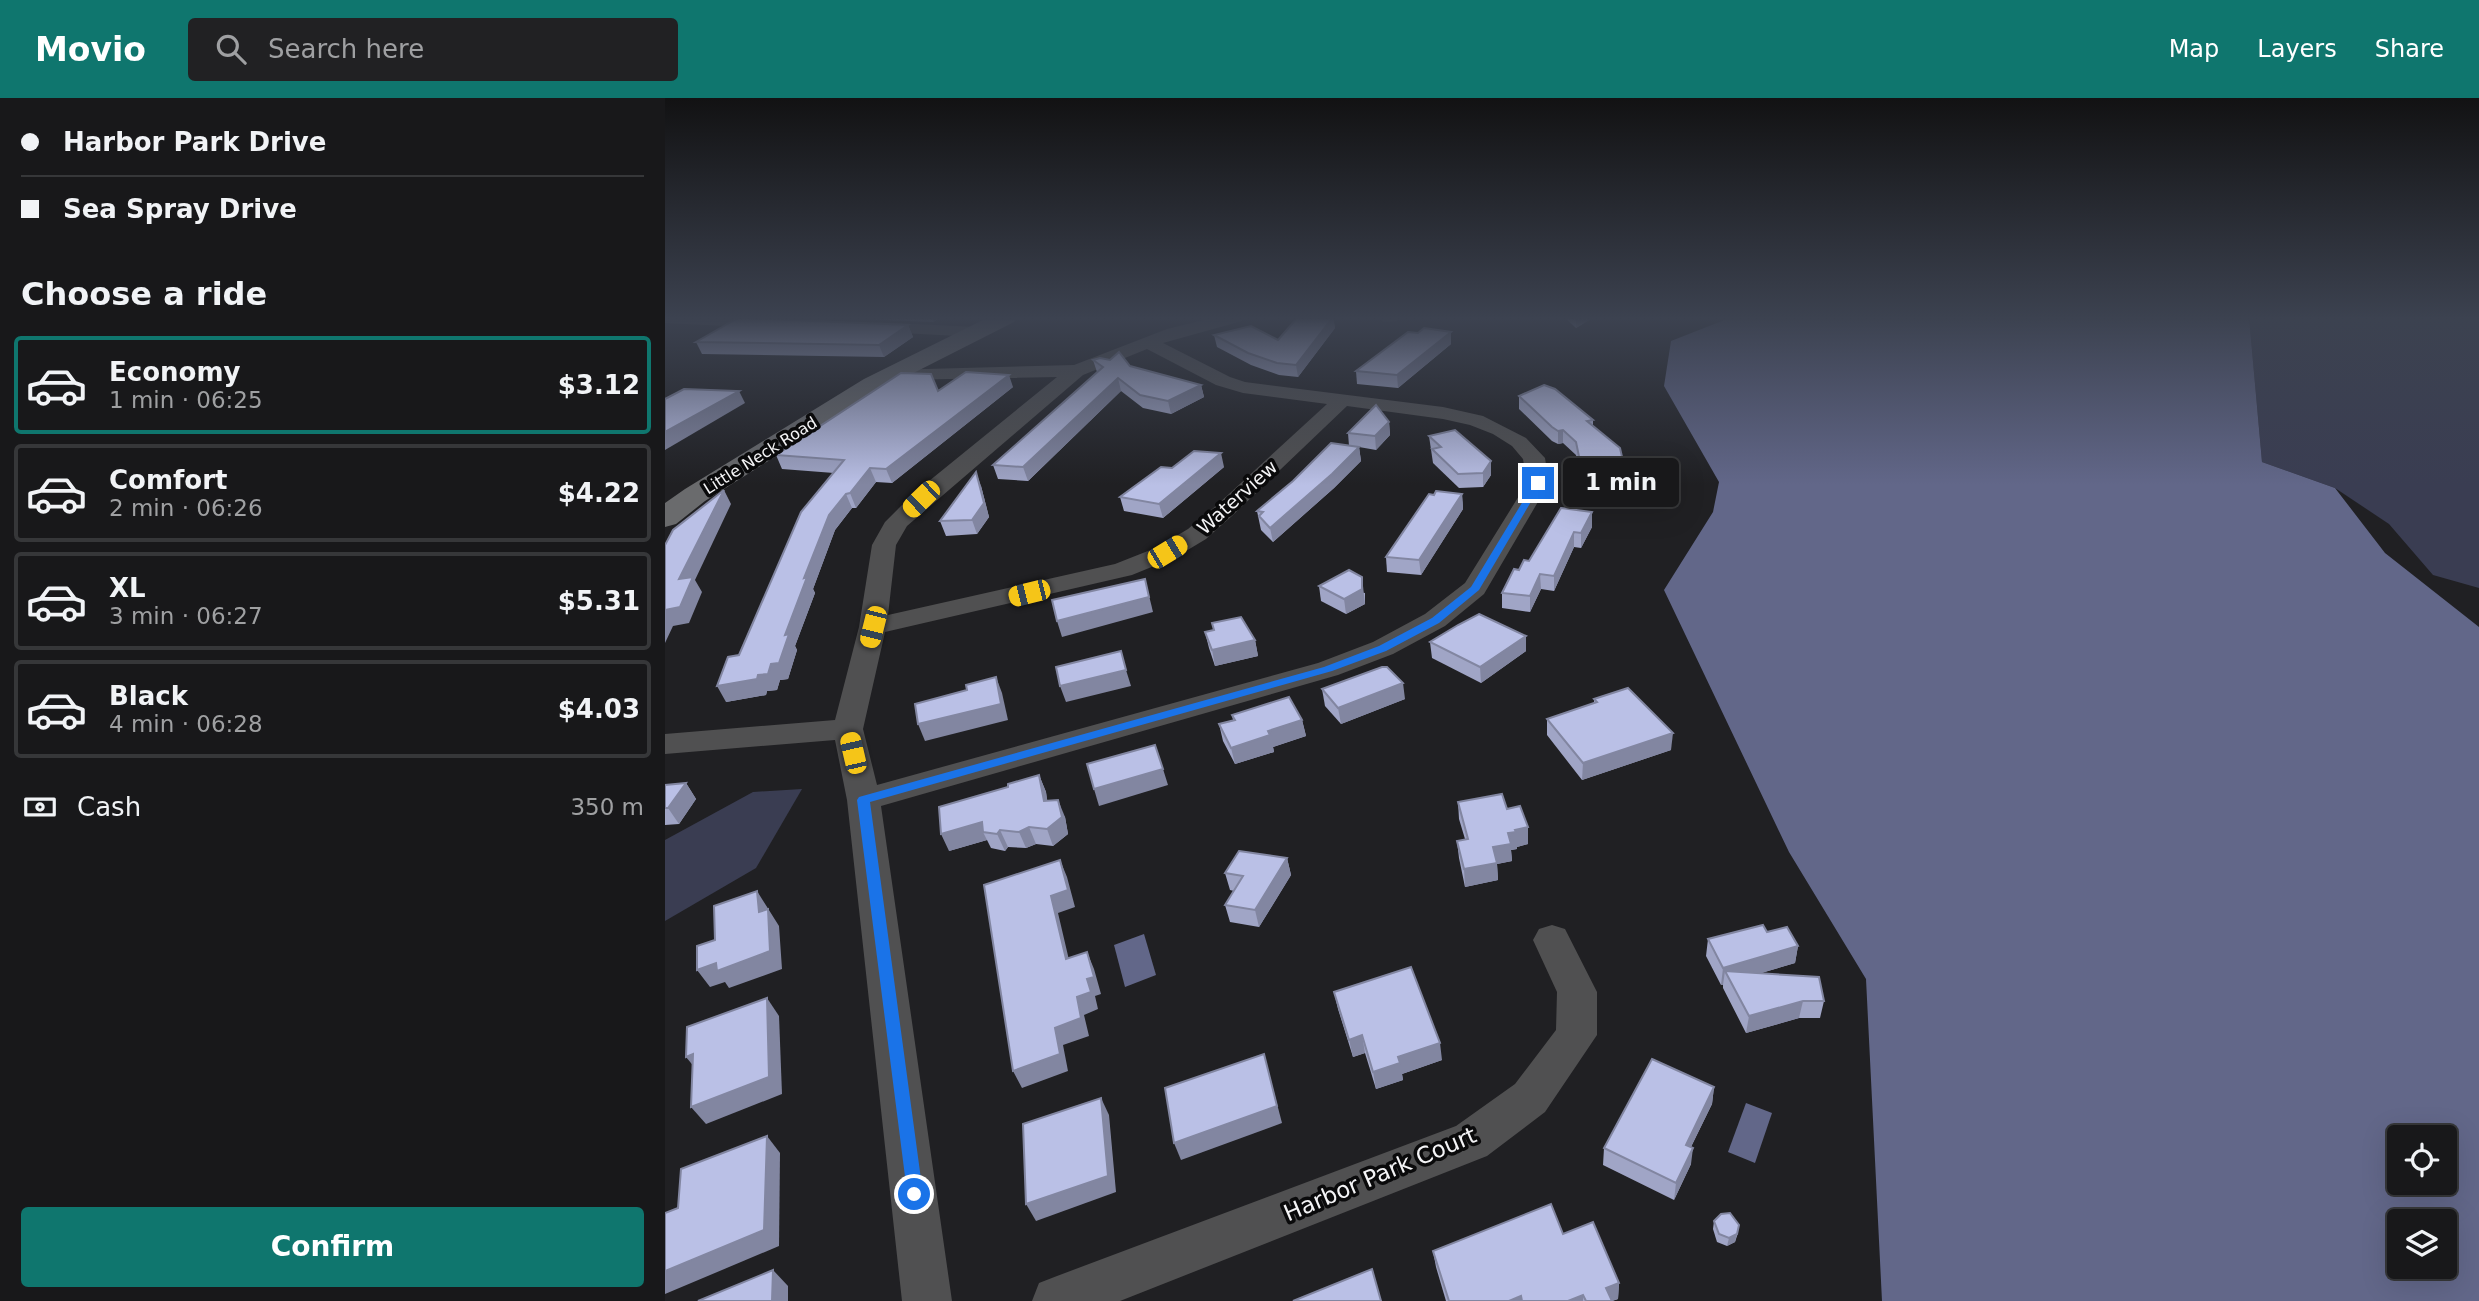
<!DOCTYPE html>
<meta charset="utf-8">
<style>
:root{--surface:#18181a;--page:#212123;--text:#f1f3f6;--muted:#9fa0a2;--line:#363739;--accent:#0f766e}
body{margin:0;font-family:"DejaVu Sans",sans-serif;background:var(--page);color:var(--text);height:100vh;display:flex;flex-direction:column;font-size:26px;white-space:nowrap}
*{box-sizing:border-box;margin:0}
p{font-size:23px;color:var(--muted)}
.icon{flex:none;width:38px;height:38px;fill:none;stroke:currentColor;stroke-width:2;stroke-linecap:round;stroke-linejoin:round}
.map{position:relative;flex:1;overflow:hidden}
.drawer{display:flex;flex-direction:column;background:var(--surface);width:665px}
.drawer>*{flex:none}
.top-card{display:grid;align-content:center;height:154px;padding:0 21px;background:var(--surface)}
.fabs{position:absolute;left:1722px;top:1027px;display:grid;gap:14px}
.fabs a{display:grid;place-items:center;width:70px;height:70px;border-radius:7px;background:var(--surface);box-shadow:0 7px 28px #0002,0 0 0 2px var(--line);font-size:35px}
.end{position:absolute;width:32px;height:32px;margin:-16px;border:9px solid #1a73e8;background:#fff;box-shadow:0 0 0 4px #fff}
.from{border-radius:50%}
.bubble{position:absolute;height:49px;border-radius:7px;background:var(--surface);box-shadow:0 7px 28px #0002,0 0 0 2px var(--line);font-size:23px;font-weight:700;line-height:49px;text-align:center}
.car{position:absolute;width:21px;height:42px;margin:-21px -10px;border-radius:9px;box-shadow:0 0 5px 2px #0007;background:linear-gradient(#f5c518 24%,#345 0 40%,#f5c518 0 76%,#345 0 86%,#f5c518 0)}
.top-card b{display:flex;align-items:center;gap:24px;height:66px;font-size:26px}
.top-card b+b{border-top:2px solid var(--line)}
.top-card i{width:18px;height:18px;background:var(--text)}
ul{padding:0;list-style:none}
li{display:flex;align-items:center;gap:21px;height:98px;margin:0 14px 10px;padding:0 7px;border:4px solid var(--line);border-radius:7px}
li div{flex:1}
li b{display:block;font-size:26px}
li em{font-style:normal;font-weight:700}
li.active{border-color:var(--accent)}
li>.icon{width:63px;height:63px;stroke-width:1.5}
h2{padding:0 21px;font-size:32px;line-height:84px}
.pay{display:flex;align-items:center;gap:18px;height:77px;padding:0 21px;font-size:26px}
.pay p{margin-inline-start:auto}
.primary-button{display:flex;gap:14px;margin-top:auto;padding:14px 21px}
.primary-button a{flex:1;height:80px;border-radius:7px;background:var(--accent);color:#fff;font-size:28px;font-weight:700;line-height:80px;text-align:center}
header{display:flex;align-items:center;gap:42px;box-sizing:border-box;height:98px;padding:0 35px;background:var(--accent);color:#fff}
header strong{font-size:33px}
nav{display:flex;gap:38px;margin-inline-start:auto;font-size:24px}
.search{width:490px;height:63px;background:var(--page);display:flex;align-items:center;gap:18px;box-sizing:border-box;padding:0 24px;border-radius:7px;color:var(--muted);font-size:26px}
main{display:flex;flex:1;min-height:0}
.map>svg:first-child{display:block}
.green{fill:#3a3d52}
.water{fill:#626789;fill-rule:evenodd}
.lines{fill:none;stroke-linecap:round;stroke-linejoin:round}
.street{fill:#505051;fill-rule:evenodd}
.secondary{fill:#6a6b6d;fill-rule:evenodd}
.wall{fill:#a0a5c6}
.shaded-wall{fill:#8286a1}
.building{fill:#bac0e6;stroke:#8286a1;stroke-width:2}
.route{fill:#1a73e8}
.labels{text-anchor:middle;stroke-width:7;stroke-linejoin:round;paint-order:stroke}
.far-street-label{font-size:16px;fill:#f4f4f6;stroke:#0a0a0b}
.street-label{font-size:19px;fill:#f4f4f6;stroke:#0a0a0b}
.near-street-label{font-size:23px;fill:#f4f4f6;stroke:#0a0a0b}
</style>
<header>
<strong>Movio</strong>
<div class="search"><svg class="icon" aria-label="search" viewBox="0 0 24 24"><circle cx="10" cy="10" r="6"/><path d="M15 15l6 6"/></svg>Search here</div>
<nav><a>Map</a><a>Layers</a><a>Share</a></nav>
</header>
<main>
<section class="drawer">
<div class="top-card">
<b><i class="from"></i>Harbor Park Drive</b>
<b><i></i>Sea Spray Drive</b>
</div>
<h2>Choose a ride</h2>
<ul>
<li class="active"><svg class="icon" aria-label="car" viewBox="0 0 24 24"><path d="M5 17H2v-5l4-1 3-4h7l3 4 3 1v5h-3M9 17h6M6 11h13"/><circle cx="7" cy="17" r="2"/><circle cx="17" cy="17" r="2"/></svg><div><b>Economy</b><p>1 min · 06:25</p></div><em>$3.12</em></li>
<li><svg class="icon" aria-label="car" viewBox="0 0 24 24"><path d="M5 17H2v-5l4-1 3-4h7l3 4 3 1v5h-3M9 17h6M6 11h13"/><circle cx="7" cy="17" r="2"/><circle cx="17" cy="17" r="2"/></svg><div><b>Comfort</b><p>2 min · 06:26</p></div><em>$4.22</em></li>
<li><svg class="icon" aria-label="car" viewBox="0 0 24 24"><path d="M5 17H2v-5l4-1 3-4h7l3 4 3 1v5h-3M9 17h6M6 11h13"/><circle cx="7" cy="17" r="2"/><circle cx="17" cy="17" r="2"/></svg><div><b>XL</b><p>3 min · 06:27</p></div><em>$5.31</em></li>
<li><svg class="icon" aria-label="car" viewBox="0 0 24 24"><path d="M5 17H2v-5l4-1 3-4h7l3 4 3 1v5h-3M9 17h6M6 11h13"/><circle cx="7" cy="17" r="2"/><circle cx="17" cy="17" r="2"/></svg><div><b>Black</b><p>4 min · 06:28</p></div><em>$4.03</em></li>
</ul>
<div class="pay"><svg class="icon" aria-label="cash" viewBox="0 0 24 24"><path d="M3 7h18v10H3z"/><circle cx="12" cy="12" r="2"/></svg>Cash<p>350 m</p></div>
<div class="primary-button"><a>Confirm</a></div>
</section>
<div class="map">
<svg width="1814" height="1203" viewBox="0 0 1814 1203">
<rect width="100%" height="100%" fill="#202023"/>
<g class="green">
<path d="M1584,219H1814V490L1768,477L1724,426L1670,390L1597,364Z"/>
<path d="M137,691L91,770L0,823V742L88,694Z"/>
</g>
<g class="water">
<path d="M1067,219H1584L1597,364L1670,390L1720,455L1814,529V1203H1217L1201,881L1124,754L999,492L1048,414L1054,384L999,288L1006,243ZM1734,1040H1780V1085H1734ZM1734,1124H1780V1169H1734Z"/>
<path d="M479,836L491,877L460,889L449,847Z"/>
<path d="M1081,1005L1107,1015L1090,1065L1063,1054Z"/>
</g>
<g class="lines">
<g class="street">
<path d="M0,219L105,220L113,225L105,230L0,225Z"/>
<path d="M551,219H579L577,223L498,245L565,279L580,284L778,309L818,318L861,340L880,360L884,385L819,496L780,528L728,556L673,577L216,708L287,1203H237L182,702L170,642L0,656V636L170,622L194,529L207,447L220,424L248,396L392,279L231,282L222,276L224,272L409,267L502,231ZM482,251L551,287L578,295L662,306L552,407L523,431L493,449L450,466L223,517L231,447L242,428L418,277ZM682,308L778,321L805,327L828,336L847,348L858,361L862,385L800,485L760,516L708,544L653,565L212,687L198,631L220,534L467,477L511,459L541,441L568,417Z"/>
<path d="M711,219H734L732,223L719,224Z"/>
<path d="M207,224L311,229L320,234L311,239L201,233L198,229Z"/>
<path d="M887,827L900,831L932,894V937L880,1014L822,1058L455,1203H367L374,1185L392,1178L791,1028L850,986L891,932L892,894L868,842L874,831Z"/>
</g>
<path class="secondary" d="M324,219H352L349,224L217,291L40,403L11,426L0,429V405L20,391L199,281Z"/>
</g>
<g class="wall">
<path d="M146,219H276L268,224Z"/>
<path d="M668,219L670,230L633,279L614,277L586,267L552,249L549,237L613,242Z"/>
<path d="M899,219H929L911,230Z"/>
<path d="M243,227L248,239L219,259L37,256L31,244Z"/>
<path d="M753,235L786,246L733,290L692,286L691,273Z"/>
<path d="M428,262L465,268L536,287L539,299L506,316L478,310L456,293L363,383L333,381L328,367L432,274Z"/>
<path d="M348,289L227,385L211,384L191,410H187L170,432L148,491L150,495L130,548L132,552L123,581L115,582L112,592L102,593L101,597L61,604L74,557L169,375L117,371L111,357L273,293Z"/>
<path d="M854,298L928,322V328L960,372V386L917,387L911,357L898,345L893,346L887,343L854,311Z"/>
<path d="M724,324L725,337L711,352L694,349L696,363L669,390L608,444L596,432L592,413L684,348L683,335Z"/>
<path d="M764,338L826,377L818,389L794,390L768,365Z"/>
<path d="M559,369L498,420L459,413L455,399L507,370Z"/>
<path d="M316,388L324,419L312,436L281,438L275,423Z"/>
<path d="M797,396L798,411L756,477L722,474L721,459Z"/>
<path d="M927,414V429L916,450L909,449L889,493L876,491L865,514L837,510V495L854,472L864,463Z"/>
<path d="M654,488L700,495V506L681,516L656,503Z"/>
<path d="M547,525L590,542L593,558L550,568L544,550L540,534L549,532Z"/>
<path d="M861,538V553L816,585L767,560L765,544Z"/>
<path d="M657,591L740,601L676,626L660,608Z"/>
<path d="M929,601L1006,652L917,682L882,637V621L929,605Z"/>
<path d="M567,617L637,622L641,638L608,649L609,654L570,666L558,643L554,626L568,622Z"/>
<path d="M374,677L381,694L382,703L400,719L403,736L388,748L371,746L361,750L343,749L340,753L326,750L322,742L284,753L343,689Z"/>
<path d="M21,685L31,701L14,726L0,727V687Z"/>
<path d="M793,704L842,711L863,746L852,749V751L846,752L847,763L832,766L833,782L800,789L794,760L792,743L800,741L794,721Z"/>
<path d="M622,760L626,777L594,829L565,824L560,807L569,793L565,792L560,775Z"/>
<path d="M1102,834L1133,848L1130,865L1096,875L1159,903L1155,920H1134L1081,935L1058,890V887H1056L1041,858L1043,841Z"/>
<path d="M669,894L777,962L737,976L738,982L711,991L700,955L688,959L673,911Z"/>
<path d="M1049,989L1047,1006L1026,1049V1066L1009,1102L938,1067L939,1050Z"/>
<path d="M1049,1123L1073,1135L1070,1144L1062,1148L1052,1144L1048,1131Z"/>
<path d="M898,1136L954,1185L953,1201L947,1203H781L771,1169L768,1153Z"/>
</g>
<g class="shaded-wall">
<path d="M266,219H276L268,224Z"/>
<path d="M668,219L670,230L633,279L631,267Z"/>
<path d="M911,219H929L911,230Z"/>
<path d="M243,227L248,239L219,259L214,247Z"/>
<path d="M786,234V246L733,290L732,277Z"/>
<path d="M344,277L348,289L227,385L221,371Z"/>
<path d="M453,280L456,293L363,383L358,369Z"/>
<path d="M536,287L539,299L506,316L503,303Z"/>
<path d="M74,293L80,305L0,352V334Z"/>
<path d="M724,324L725,337L711,352L710,338Z"/>
<path d="M898,332V345L893,346V333Z"/>
<path d="M694,349L696,363L669,390L608,444L605,430Z"/>
<path d="M556,355L559,369L498,420L494,406Z"/>
<path d="M826,363V377L818,389V375Z"/>
<path d="M205,370L211,384L191,410L185,395Z"/>
<path d="M311,374L316,388L324,419L312,436L307,422Z"/>
<path d="M59,392L66,406L30,482L37,494L24,525L8,528L0,545V512L14,481Z"/>
<path d="M181,396L187,410L170,432L148,491L150,495L130,548L132,552L123,581L115,582L112,592L102,593L101,597L61,604L52,588L93,577L106,566L120,537L139,480L164,417Z"/>
<path d="M797,396L798,411L756,477L754,462Z"/>
<path d="M927,414V429L916,450V435Z"/>
<path d="M909,434V449L889,493V478Z"/>
<path d="M875,476L876,491L865,514V498Z"/>
<path d="M697,479L700,506L681,516L679,501Z"/>
<path d="M480,481L488,514L397,539L392,523Z"/>
<path d="M861,538V553L816,585L815,569Z"/>
<path d="M590,542L593,558L550,568L547,552Z"/>
<path d="M461,572L466,588L401,604L395,588Z"/>
<path d="M331,579L337,595L343,622L260,643L253,626Z"/>
<path d="M738,585L740,601L676,626L673,610Z"/>
<path d="M637,622L641,638L608,649L609,654L570,666L566,650L603,633Z"/>
<path d="M1008,635L1006,652L917,682L918,665Z"/>
<path d="M498,671L503,687L434,708L429,691Z"/>
<path d="M374,677L381,694L385,720L379,703Z"/>
<path d="M21,685L31,701L14,726L3,710Z"/>
<path d="M393,702L400,719L403,736L388,748L382,731Z"/>
<path d="M317,724L318,734L322,742L284,753L276,736Z"/>
<path d="M364,729L371,746L361,750L354,734Z"/>
<path d="M863,729V746L852,749V751L846,752L847,763L832,766L833,782L800,789L799,771L828,749L843,735L850,732Z"/>
<path d="M335,732L343,749L340,753L332,736Z"/>
<path d="M622,760L626,777L594,829L590,812Z"/>
<path d="M395,762L402,779L410,809L393,815L408,879L401,861L386,798Z"/>
<path d="M92,793L114,828L117,871L64,890L60,884L45,889L32,872L94,814Z"/>
<path d="M1133,848L1130,865L1066,884L1060,873L1058,887H1056L1058,870Z"/>
<path d="M422,854L429,871L436,896L430,898L433,911L419,917L424,938L398,947L403,973L357,990L348,973L390,930L412,899L422,881Z"/>
<path d="M102,900L114,918L117,996L41,1026L26,1009Z"/>
<path d="M1138,903L1134,920L1081,935L1084,918Z"/>
<path d="M697,937L700,955L688,959L684,942Z"/>
<path d="M775,945L777,962L737,976L738,982L711,991L708,974L733,959Z"/>
<path d="M28,956L35,976L21,959Z"/>
<path d="M599,956L617,1025L516,1062L509,1045Z"/>
<path d="M1049,989L1047,1006L1019,1063L1021,1047Z"/>
<path d="M436,1000L444,1017L451,1094L371,1123L361,1106Z"/>
<path d="M102,1038L115,1055L114,1148L0,1196V1173Z"/>
<path d="M1028,1050L1026,1066L1009,1102L1011,1085Z"/>
<path d="M1074,1127L1070,1144L1062,1148L1064,1140Z"/>
<path d="M108,1172L123,1188V1203H107Z"/>
<path d="M954,1185L953,1201L947,1203L941,1190Z"/>
<path d="M918,1197V1203H903Z"/>
<path d="M856,1198V1203H844Z"/>
</g>
<g class="building">
<path d="M633,219H668L631,267L612,265L583,255L549,237L586,228L613,242Z"/>
<path d="M73,220L243,227L214,247L31,244Z"/>
<path d="M759,230L786,234L732,277L691,273L743,234L753,235Z"/>
<path d="M454,254L465,268L536,287L503,303L475,297L453,280L358,369L328,367L438,269L428,262L435,260L445,262Z"/>
<path d="M301,274L344,277L221,371L205,370L185,395L181,396L164,417L139,480L142,479L120,537L124,536L114,565L106,566L103,576L93,577L92,581L52,588L63,559L74,557L136,414L179,362L111,357L236,275L266,276L273,293Z"/>
<path d="M879,287L890,291L928,322L922,323L955,350L960,372L917,373L911,344L898,332L893,333L887,329L854,298Z"/>
<path d="M19,291L74,293L0,334V301Z"/>
<path d="M711,307L724,324L710,338L683,335Z"/>
<path d="M790,332L826,363L818,375L793,376L767,351L776,349L764,338Z"/>
<path d="M666,345L694,349L667,376L605,430L594,418L598,414L592,413L628,383Z"/>
<path d="M529,353L556,355L494,406L455,399L496,369L507,370Z"/>
<path d="M311,374L319,405L307,422L275,423Z"/>
<path d="M59,392L14,481L28,479L15,509L0,512V447L8,432Z"/>
<path d="M771,393L797,396L754,462L721,459L764,396L769,397Z"/>
<path d="M896,410L927,414L916,435L909,434L889,478L875,476L865,498L837,495L849,471L854,472L859,462L864,463Z"/>
<path d="M684,472L697,479V491L679,501L654,488Z"/>
<path d="M480,481L484,499L392,523L387,502Z"/>
<path d="M814,516L861,538L815,569L765,544L793,527Z"/>
<path d="M576,519L590,542L547,552L540,534L549,532L547,525Z"/>
<path d="M456,553L461,572L395,588L391,569Z"/>
<path d="M717,569H722L738,585L673,610L657,591Z"/>
<path d="M331,579L336,606L253,626L250,606L302,592L301,587Z"/>
<path d="M963,590L1008,635L918,665L882,621L932,604L929,601Z"/>
<path d="M624,599L637,622L603,633L605,637L566,650L554,626L570,622L567,617Z"/>
<path d="M490,647L498,671L429,691L422,666Z"/>
<path d="M374,677L379,703L393,702L397,719L382,731L364,729L354,734L335,732L332,736L318,734L317,724L276,736L274,709L343,689V686Z"/>
<path d="M21,685L3,710H0V687Z"/>
<path d="M837,696L842,711L855,708L863,729L850,732L851,734L843,735L846,746L828,749L832,765L799,771L792,743L803,741L793,704Z"/>
<path d="M574,753L622,760L590,812L560,807L578,778L560,775Z"/>
<path d="M395,762L403,792L386,798L401,861L422,854L429,879L422,881L426,894L412,899L416,920L390,930L395,956L348,973L319,787Z"/>
<path d="M92,793L94,814L103,811L105,853L52,873L51,865L32,872V848L50,842L49,808Z"/>
<path d="M1098,827L1102,834L1122,829L1133,848L1058,870L1043,841Z"/>
<path d="M746,869L775,945L733,959L735,965L708,974L697,937L684,942L669,894Z"/>
<path d="M1060,873L1154,879L1159,903H1138L1084,918Z"/>
<path d="M102,900L104,979L26,1009L28,956L21,959L22,929Z"/>
<path d="M599,956L612,1008L509,1045L500,990Z"/>
<path d="M987,961L1049,989L1021,1047L1028,1050L1011,1085L939,1050Z"/>
<path d="M436,1000L443,1078L361,1106L358,1026Z"/>
<path d="M102,1038L99,1132L0,1173V1115L13,1110L16,1071Z"/>
<path d="M886,1106L898,1136L928,1124L954,1185L941,1190L947,1203H921L918,1197L903,1203H857L856,1198L844,1203H784L768,1153Z"/>
<path d="M1065,1115L1074,1127L1072,1136L1064,1140L1054,1136L1049,1123L1056,1116Z"/>
<path d="M707,1171L716,1203H628Z"/>
<path d="M108,1172L107,1203H33Z"/>
</g>
<linearGradient id="sky" x2="0" y2="1"><stop stop-color="#121213"/><stop offset="0.57" stop-color="#3c4250"/><stop offset="1" stop-color="#3c4250" stop-opacity="0"/></linearGradient>
<rect width="1814" height="387" fill="url(#sky)"/>
<path class="route" d="M873,383L877,385L814,492L774,525L721,553L667,573L205,704L258,1096L255,1102L249,1105L243,1102L192,702L194,699L659,569L714,548L767,520L806,489L869,385Z"/>
<g class="labels">
<g class="far-street-label">
<text transform="translate(95 357) rotate(-32)" y="6">Little Neck Road</text>
</g>
<g class="street-label">
<text transform="translate(572 399) rotate(-42)" y="7">Waterview</text>
</g>
<g class="near-street-label">
<text transform="translate(715 1076) rotate(-23)" y="8">Harbor Park Court</text>
</g>
</g>
</svg>
<div class="fabs">
<a><svg class="icon" aria-label="locate" viewBox="0 0 24 24"><circle cx="12" cy="12" r="6"/><path d="M12 2v4M12 18v4M2 12h4M18 12h4"/></svg></a>
<a><svg class="icon" aria-label="layers" viewBox="0 0 24 24"><path d="M12 4l9 5-9 5-9-5zM3 14l9 5 9-5"/></svg></a>
</div>
<i class="end from" style="left:249px;top:1096px"></i>
<i class="end" style="left:873px;top:385px"></i>
<div class="bubble" style="left:898px;top:360px;width:116px">1 min</div>
<i class="car" style="left:256px;top:401px;rotate:226deg"></i>
<i class="car" style="left:502px;top:454px;rotate:59deg"></i>
<i class="car" style="left:364px;top:495px;rotate:256deg"></i>
<i class="car" style="left:208px;top:529px;rotate:194deg"></i>
<i class="car" style="left:188px;top:655px;rotate:347deg"></i>
</div>
</main>
